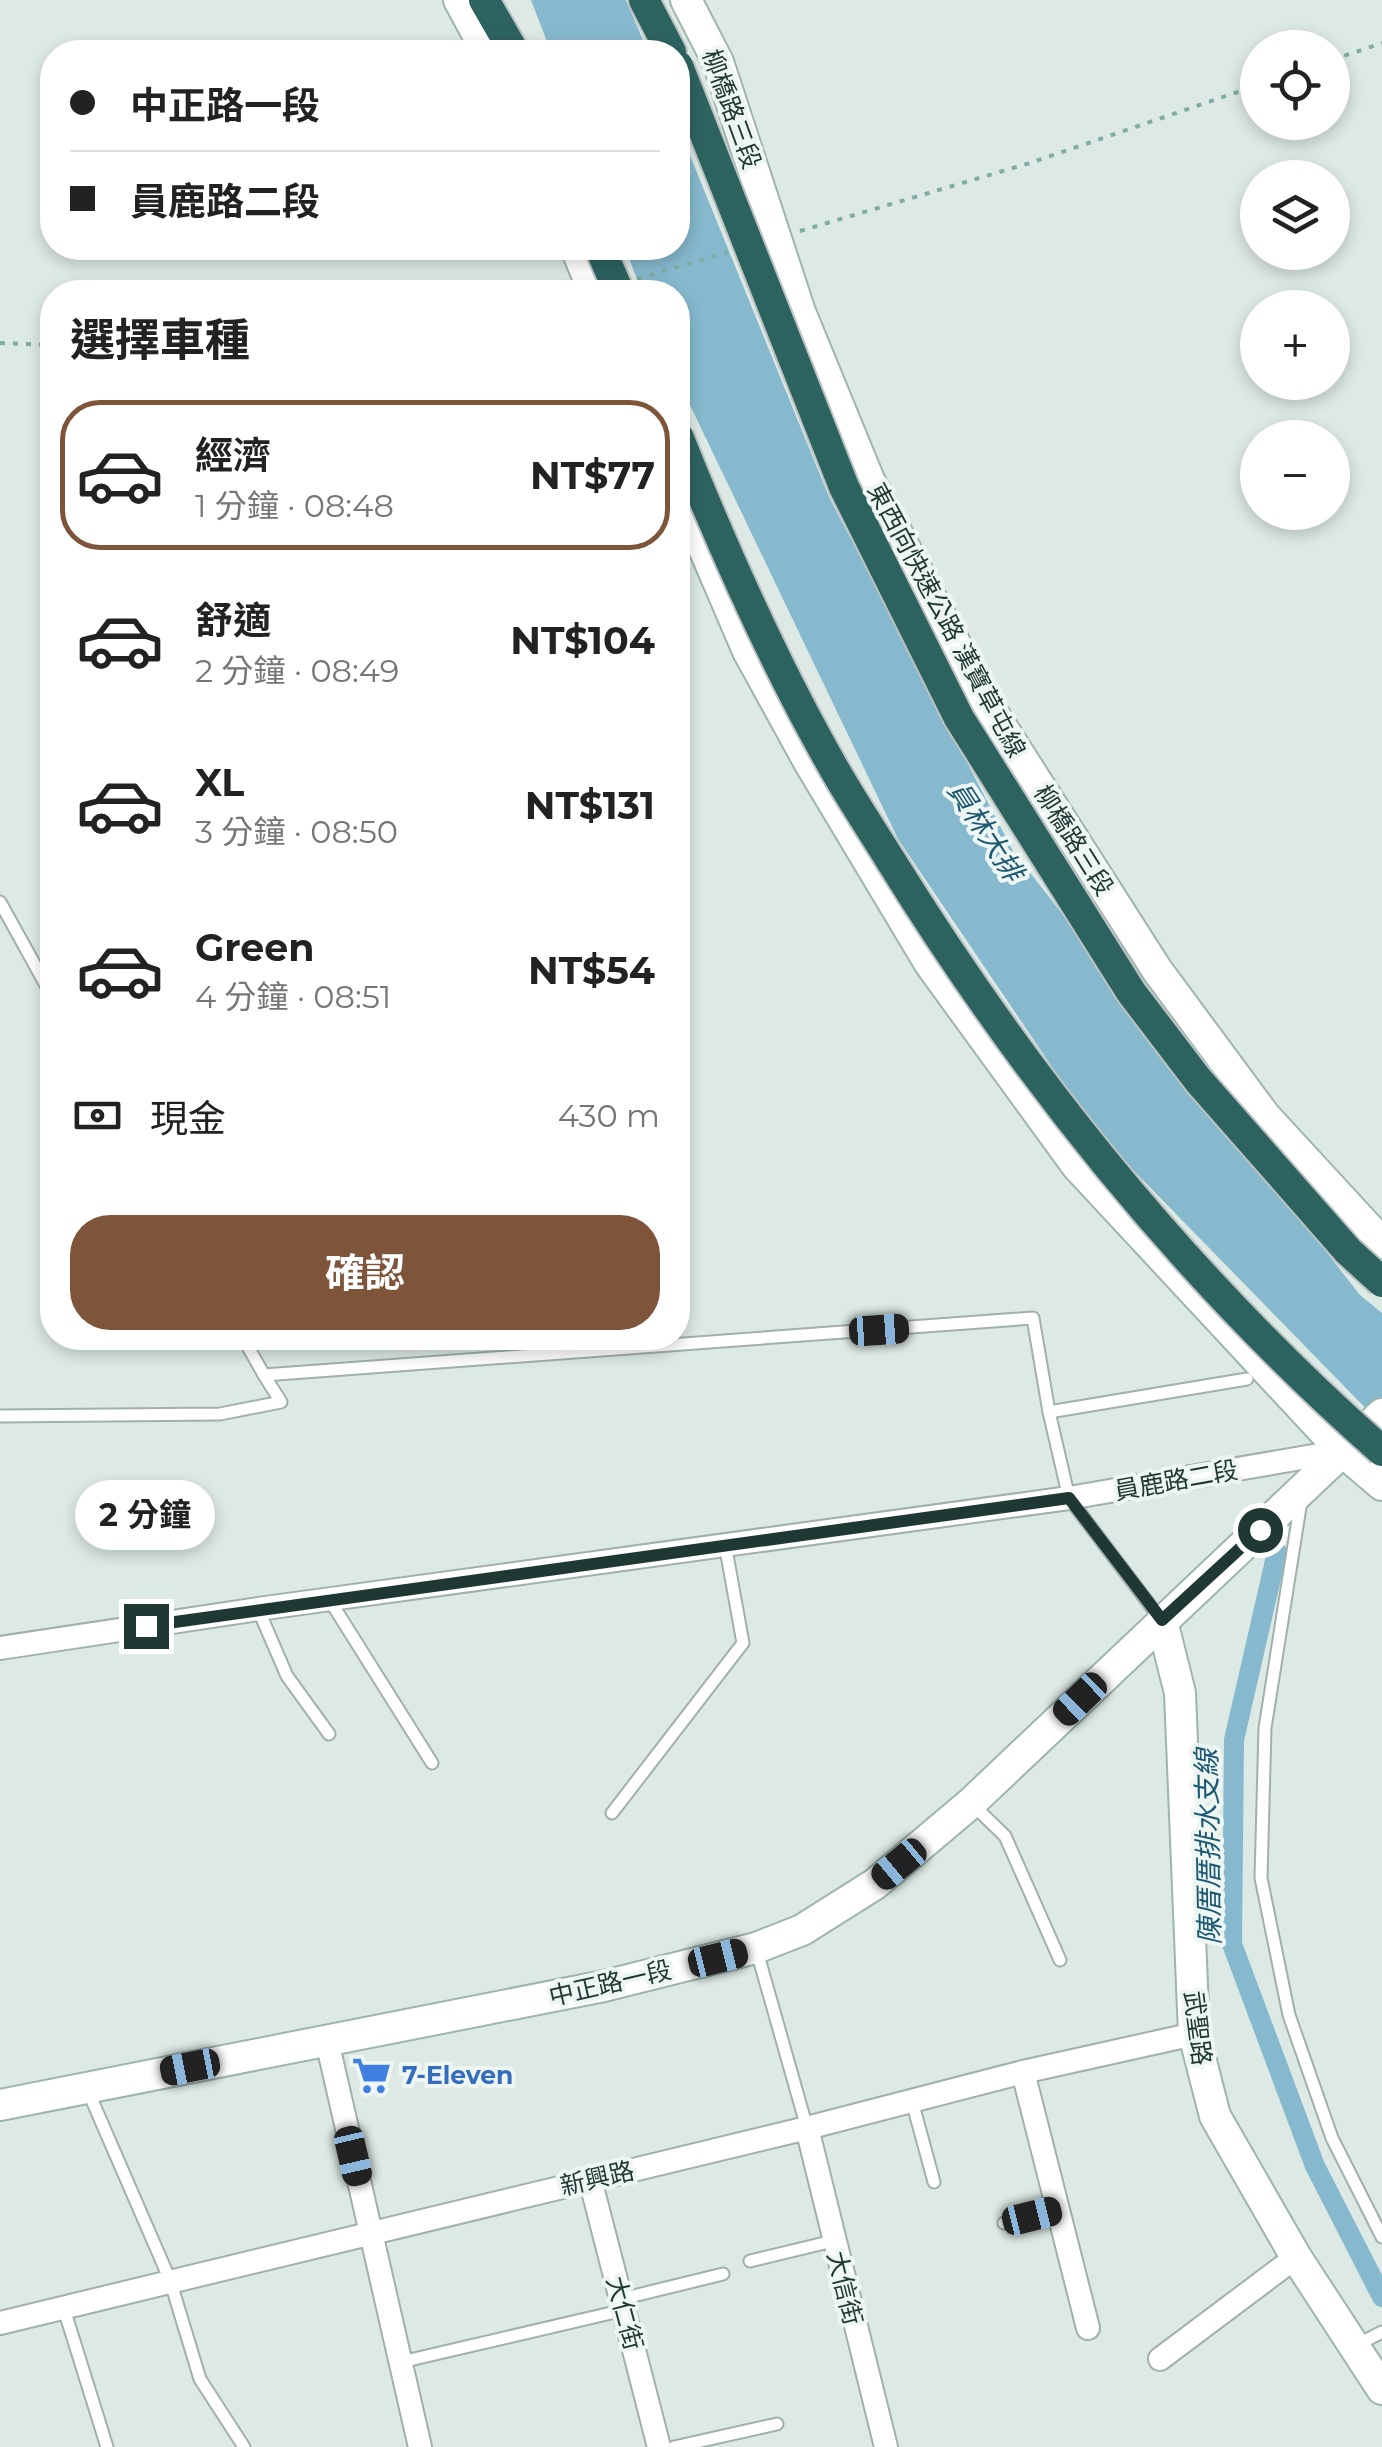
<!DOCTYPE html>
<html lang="zh-TW">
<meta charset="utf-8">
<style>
:root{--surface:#fff;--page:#f2f2f2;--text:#222;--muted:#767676;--line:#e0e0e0;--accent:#7e543a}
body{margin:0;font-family:Montserrat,"Noto Sans TC",sans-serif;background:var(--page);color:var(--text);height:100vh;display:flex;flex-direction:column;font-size:38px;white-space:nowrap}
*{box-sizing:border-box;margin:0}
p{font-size:32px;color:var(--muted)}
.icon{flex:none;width:55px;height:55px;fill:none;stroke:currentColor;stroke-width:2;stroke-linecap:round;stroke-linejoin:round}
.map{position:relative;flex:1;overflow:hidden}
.drawer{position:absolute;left:40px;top:280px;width:650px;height:1070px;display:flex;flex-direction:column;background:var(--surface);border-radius:40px;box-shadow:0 5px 15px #0003}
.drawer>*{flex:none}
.guide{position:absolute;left:40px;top:40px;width:650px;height:220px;border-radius:40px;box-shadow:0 5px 15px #0003;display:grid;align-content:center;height:220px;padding:0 30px;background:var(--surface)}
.buttons{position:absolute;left:1240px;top:30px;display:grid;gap:20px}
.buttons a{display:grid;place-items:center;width:110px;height:110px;border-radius:50%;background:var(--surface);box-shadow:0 5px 15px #0003;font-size:50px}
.end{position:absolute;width:45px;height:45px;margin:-22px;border:12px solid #203834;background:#fff;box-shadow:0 0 0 5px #fff}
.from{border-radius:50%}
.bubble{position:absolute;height:70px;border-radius:35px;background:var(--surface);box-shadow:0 5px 15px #0003;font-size:32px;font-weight:700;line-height:70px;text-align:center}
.car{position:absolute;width:30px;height:60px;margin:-30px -15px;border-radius:12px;box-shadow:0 0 8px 2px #0007;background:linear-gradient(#222 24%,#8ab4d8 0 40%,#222 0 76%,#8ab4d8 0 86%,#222 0)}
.guide b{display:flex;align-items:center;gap:35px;height:95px;font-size:38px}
.guide b+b{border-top:2px solid var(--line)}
.guide i{width:25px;height:25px;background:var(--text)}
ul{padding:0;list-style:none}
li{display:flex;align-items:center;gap:30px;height:150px;margin:0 20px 15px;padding:0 10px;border:5px solid transparent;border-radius:40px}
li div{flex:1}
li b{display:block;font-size:38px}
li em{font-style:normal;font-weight:700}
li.current{border-color:var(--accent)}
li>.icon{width:90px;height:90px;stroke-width:1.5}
h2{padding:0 30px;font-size:45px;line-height:120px}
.pay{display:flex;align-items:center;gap:25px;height:110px;padding:0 30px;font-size:38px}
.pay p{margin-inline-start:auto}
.action{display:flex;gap:20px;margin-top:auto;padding:20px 30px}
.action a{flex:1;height:115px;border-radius:40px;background:var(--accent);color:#fff;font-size:40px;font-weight:700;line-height:115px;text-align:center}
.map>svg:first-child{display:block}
.water{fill:#86b9ce}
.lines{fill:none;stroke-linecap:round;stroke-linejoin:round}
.canal{stroke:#86b9ce;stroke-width:20}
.lane-casing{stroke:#a1b0ac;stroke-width:15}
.street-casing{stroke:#a1b0ac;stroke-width:26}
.secondary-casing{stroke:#9db4af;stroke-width:34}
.highway-casing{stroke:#bcc3c2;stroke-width:34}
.path{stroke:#7faca4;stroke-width:4;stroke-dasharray:5 8;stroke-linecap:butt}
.lane{stroke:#fff;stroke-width:11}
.street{stroke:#fff;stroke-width:22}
.secondary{stroke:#fff;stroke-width:30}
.highway{stroke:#2d635f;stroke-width:30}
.highway-bridge-casing{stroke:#bcc3c2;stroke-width:34;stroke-linecap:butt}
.highway-bridge{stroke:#2d635f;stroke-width:30}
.route{stroke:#203834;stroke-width:12}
.labels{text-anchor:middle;stroke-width:8;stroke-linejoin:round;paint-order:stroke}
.street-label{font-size:25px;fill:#203834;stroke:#eef6f3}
.shop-label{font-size:25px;font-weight:bold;fill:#366cbe;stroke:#eef6f3;text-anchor:start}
.water-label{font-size:28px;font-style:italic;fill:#1c5871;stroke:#eef6f3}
</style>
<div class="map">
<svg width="1382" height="2447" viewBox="0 0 1382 2447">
<rect width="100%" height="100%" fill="#dde9e5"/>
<g class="water">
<path d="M531,0H626L648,52H551Z"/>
<path d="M678,126L829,497L1013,851L1360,1295L1382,1313V1425L1096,1132L898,839L678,380V292H642L625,248H678Z"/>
</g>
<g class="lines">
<path class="canal" d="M1277,1552L1234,1740L1232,1944L1315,2166L1382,2297"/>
<defs>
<g id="lane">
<path d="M0,902L52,996"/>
<path d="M243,1338L264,1375L1033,1318L1049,1412L1069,1498L1162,1621"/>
<path d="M1049,1412L1247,1379"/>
<path d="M0,1416L220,1414L281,1402L264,1375"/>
<path d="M1301,1501L1265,1728L1261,1878L1289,2015L1332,2138L1382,2237"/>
<path d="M329,1599L432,1763"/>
<path d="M258,1609L287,1676L329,1734"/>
<path d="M973,1805L1005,1836L1060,1960"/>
<path d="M612,1813L743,1643L725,1544"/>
<path d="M756,1948L807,2128"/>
<path d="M88,2091L170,2280L200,2379L244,2447"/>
<path d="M912,2101L934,2182"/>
<path d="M1004,2223L1058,2209"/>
<path d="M750,2261L833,2241"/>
<path d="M621,2299L723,2274"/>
<path d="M64,2309L107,2447"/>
<path d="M1355,2346L1382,2332"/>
<path d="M401,2362L624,2310"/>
<path d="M674,2447L777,2424"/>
</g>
<g id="street">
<path d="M0,1648L258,1609L1069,1498L1342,1451"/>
<path d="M327,2041L420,2447"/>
<path d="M1023,2072L1088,2328"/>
<path d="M807,2128L886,2447"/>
<path d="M590,2179L659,2447"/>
<path d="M0,2323L807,2128L1023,2072L1194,2034"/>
<path d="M1160,2359L1296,2257"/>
</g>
<g id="secondary">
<path d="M459,0L487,52"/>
<path d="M686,0L718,62L800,312L869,480L987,704L1157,970L1265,1116L1382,1243"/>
<path d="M576,248L594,292"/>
<path d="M678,488L748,651L809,762L930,964L1077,1166L1342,1451L1382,1485"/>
<path d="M1162,1621L1180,1693L1194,2034L1215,2116L1296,2257L1382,2389"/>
<path d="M0,2105L604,1986L756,1948L802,1930L875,1884L971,1803L1382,1414"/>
</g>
<g id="highway">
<path d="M484,0L514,52"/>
<path d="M644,0L671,52"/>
</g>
</defs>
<use href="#lane" class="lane-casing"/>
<use href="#street" class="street-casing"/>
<use href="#secondary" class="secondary-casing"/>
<use href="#highway" class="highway-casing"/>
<g class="path">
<path d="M1332,60L1382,43"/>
<path d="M800,231L1030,163L1258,85"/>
<path d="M637,279L728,252"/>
<path d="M0,343L52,345"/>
</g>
<use href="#lane" class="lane"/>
<use href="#street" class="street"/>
<use href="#secondary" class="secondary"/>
<use href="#highway" class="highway"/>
<defs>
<g id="highway-bridge">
<path d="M678,66L844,487L959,718L1131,992L1198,1080L1348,1251L1382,1282"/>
<path d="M600,248L619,292"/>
<path d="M678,436C722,546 770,655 828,758C847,793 870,827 891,861C1026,1079 1189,1281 1382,1451"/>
</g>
</defs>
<use href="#highway-bridge" class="highway-bridge-casing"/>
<use href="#highway-bridge" class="highway-bridge"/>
</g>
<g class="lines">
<path class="route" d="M146,1626L1069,1498L1162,1620L1260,1530"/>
</g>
<defs>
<symbol id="supermarket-bare" viewBox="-9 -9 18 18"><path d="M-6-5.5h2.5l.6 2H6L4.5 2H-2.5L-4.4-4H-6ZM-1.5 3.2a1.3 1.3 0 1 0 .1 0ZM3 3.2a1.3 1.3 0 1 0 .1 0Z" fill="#3f7fe0" stroke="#eef6f3" stroke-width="2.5" paint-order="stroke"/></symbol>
</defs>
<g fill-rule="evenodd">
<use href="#supermarket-bare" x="344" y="2048" width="55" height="55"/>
</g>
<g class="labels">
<g class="street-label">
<text transform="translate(732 109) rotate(70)" y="9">柳橋路三段</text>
<text transform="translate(947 620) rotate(62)" y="9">東西向快速公路 漢寶草屯線</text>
<text transform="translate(1074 840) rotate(58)" y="9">柳橋路三段</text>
<text transform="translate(1176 1480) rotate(-10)" y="9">員鹿路二段</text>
<text transform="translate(610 1983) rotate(-13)" y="9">中正路一段</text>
<text transform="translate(1198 2028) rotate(83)" y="9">武聖路</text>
<text transform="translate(597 2178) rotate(-13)" y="9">新興路</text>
<text transform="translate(845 2288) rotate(76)" y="9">大信街</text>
<text transform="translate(625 2313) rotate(75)" y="9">大仁街</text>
</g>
<g class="shop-label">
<text x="402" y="2084">7-Eleven</text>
</g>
<g class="water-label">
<text transform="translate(986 831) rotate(57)" y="10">員林大排</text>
<text transform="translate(1208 1847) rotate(-91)" y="10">陳厝厝排水支線</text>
</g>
</g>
</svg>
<div class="buttons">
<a><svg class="icon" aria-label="locate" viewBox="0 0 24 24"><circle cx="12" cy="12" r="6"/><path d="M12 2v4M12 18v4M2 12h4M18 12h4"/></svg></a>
<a><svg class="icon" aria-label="layers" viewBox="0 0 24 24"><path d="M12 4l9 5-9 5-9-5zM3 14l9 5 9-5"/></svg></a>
<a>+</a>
<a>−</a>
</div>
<i class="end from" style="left:1260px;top:1530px"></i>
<i class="end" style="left:146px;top:1626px"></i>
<div class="bubble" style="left:75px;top:1480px;width:140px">2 分鐘</div>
<i class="car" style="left:879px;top:1330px;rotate:86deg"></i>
<i class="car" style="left:1080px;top:1699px;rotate:226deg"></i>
<i class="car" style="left:899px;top:1864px;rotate:230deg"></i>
<i class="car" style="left:718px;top:1958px;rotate:76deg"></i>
<i class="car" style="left:190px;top:2067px;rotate:259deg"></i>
<i class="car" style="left:353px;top:2156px;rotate:167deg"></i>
<i class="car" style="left:1032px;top:2216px;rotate:76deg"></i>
<div class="guide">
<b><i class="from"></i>中正路一段</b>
<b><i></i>員鹿路二段</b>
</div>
<section class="drawer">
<h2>選擇車種</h2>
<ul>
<li class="current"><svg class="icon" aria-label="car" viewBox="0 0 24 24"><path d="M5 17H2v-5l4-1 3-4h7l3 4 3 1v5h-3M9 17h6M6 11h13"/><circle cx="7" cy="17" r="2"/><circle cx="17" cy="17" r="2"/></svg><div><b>經濟</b><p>1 分鐘 · 08:48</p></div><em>NT$77</em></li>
<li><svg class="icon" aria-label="car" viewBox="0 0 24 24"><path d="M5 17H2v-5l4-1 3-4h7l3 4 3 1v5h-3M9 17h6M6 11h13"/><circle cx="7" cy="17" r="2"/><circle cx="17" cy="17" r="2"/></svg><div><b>舒適</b><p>2 分鐘 · 08:49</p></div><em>NT$104</em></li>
<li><svg class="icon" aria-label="car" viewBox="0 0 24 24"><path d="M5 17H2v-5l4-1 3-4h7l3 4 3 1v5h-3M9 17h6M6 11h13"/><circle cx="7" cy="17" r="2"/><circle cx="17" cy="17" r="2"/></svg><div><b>XL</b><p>3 分鐘 · 08:50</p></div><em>NT$131</em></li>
<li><svg class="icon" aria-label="car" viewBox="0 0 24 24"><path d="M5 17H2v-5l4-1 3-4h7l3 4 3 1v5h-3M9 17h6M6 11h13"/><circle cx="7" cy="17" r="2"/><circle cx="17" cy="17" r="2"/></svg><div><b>Green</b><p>4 分鐘 · 08:51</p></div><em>NT$54</em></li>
</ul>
<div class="pay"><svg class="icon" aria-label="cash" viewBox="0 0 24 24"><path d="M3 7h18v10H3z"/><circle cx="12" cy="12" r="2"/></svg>現金<p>430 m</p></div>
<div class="action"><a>確認</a></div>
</section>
</div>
